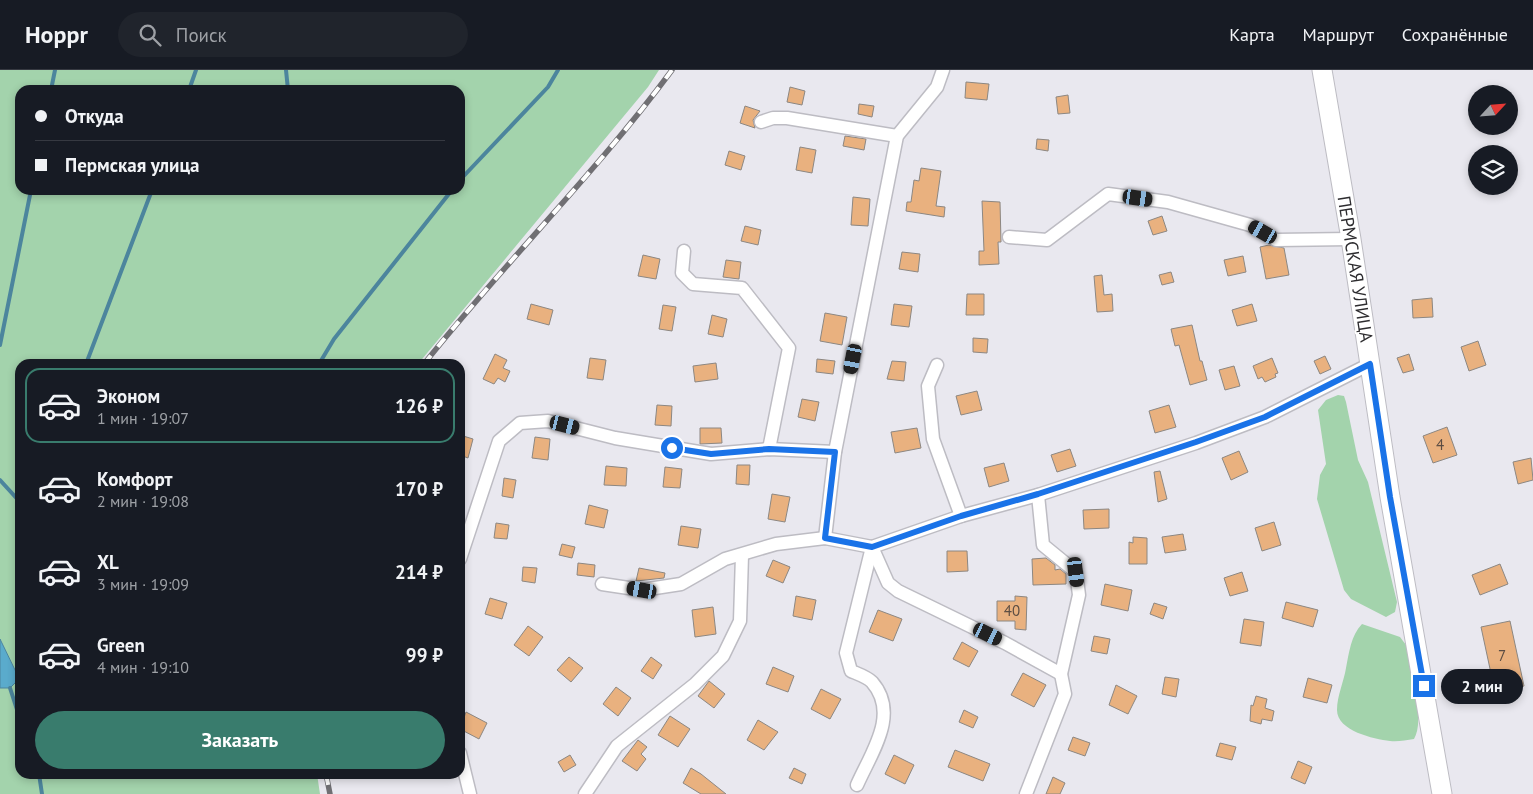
<!DOCTYPE html>
<html lang="ru">
<meta charset="utf-8">
<style>
:root{--surface:#171b24;--page:#20242c;--text:#f1f3f6;--muted:#9ea1a6;--line:#363941;--accent:#397c6d}
body{margin:0;font-family:"PT Sans",sans-serif;background:var(--page);color:var(--text);height:100vh;display:flex;flex-direction:column;font-size:19px;white-space:nowrap}
*{box-sizing:border-box;margin:0}
p{font-size:16px;color:var(--muted)}
.icon{flex:none;width:28px;height:28px;fill:none;stroke:currentColor;stroke-width:2;stroke-linecap:round;stroke-linejoin:round}
.map{position:relative;flex:1;overflow:hidden}
.drawer{position:absolute;left:15px;top:289px;width:450px;height:420px;display:flex;flex-direction:column;background:var(--surface);border-radius:15px;box-shadow:0 2px 8px #0003}
.drawer>*{flex:none}
.banner{position:absolute;left:15px;top:15px;width:450px;height:110px;border-radius:15px;box-shadow:0 2px 8px #0003;display:grid;align-content:center;height:110px;padding:0 20px;background:var(--surface)}
.needle{width:32px;rotate:64deg}
.fabs{position:absolute;left:1468px;top:15px;display:grid;gap:10px}
.fabs a{display:grid;place-items:center;width:50px;height:50px;border-radius:50%;background:var(--surface);box-shadow:0 2px 8px #0003;font-size:25px}
.end{position:absolute;width:22px;height:22px;margin:-11px;border:6px solid #1a73e8;background:#fff;box-shadow:0 0 0 2px #fff}
.from{border-radius:50%}
.bubble{position:absolute;height:35px;border-radius:18px;background:var(--surface);box-shadow:0 2px 8px #0003;font-size:16px;font-weight:600;line-height:35px;text-align:center}
.car{position:absolute;width:15px;height:30px;margin:-15px -8px;border-radius:6px;box-shadow:0 0 4px 1px #0007;background:linear-gradient(#222 24%,#8ab4d8 0 40%,#222 0 76%,#8ab4d8 0 86%,#222 0)}
.banner b{display:flex;align-items:center;gap:18px;height:48px;font-size:19px}
.banner b+b{border-top:1px solid var(--line)}
.banner i{width:12px;height:12px;background:var(--text)}
ul{padding:9px 0 0;list-style:none}
li{display:flex;align-items:center;gap:15px;height:75px;margin:0 10px 8px;padding:0 10px;border:2px solid transparent;border-radius:15px}
li div{flex:1}
li b{display:block;font-size:19px}
li em{font-style:normal;font-weight:600}
li.active{border-color:var(--accent)}
li>.icon{width:45px;height:45px;stroke-width:1.5}
.primary-button{display:flex;gap:10px;margin-top:auto;padding:10px 20px}
.primary-button a{flex:1;height:58px;border-radius:30px;background:var(--accent);color:#fff;font-size:20px;font-weight:600;line-height:58px;text-align:center}
header{display:flex;align-items:center;gap:30px;box-sizing:border-box;height:70px;padding:0 25px;background:var(--surface);border-bottom:1px solid var(--line)}
header strong{font-size:24px}
nav{display:flex;gap:28px;margin-inline-start:auto;font-size:18px}
.search{width:350px;height:45px;background:var(--page);display:flex;align-items:center;gap:12px;box-sizing:border-box;padding:0 18px;border-radius:28px;color:var(--muted);font-size:19px}
.map>svg:first-child{display:block}
.green{fill:#a3d3ac;fill-rule:evenodd}
.water{fill:#5aabcc;stroke:#4c859d}
.lines{fill:none;stroke-linecap:round;stroke-linejoin:round}
.stream{stroke:#4c859d;stroke-width:4}
.building{fill:#e9b17f;stroke:#8c8782}
.street-casing{stroke:#bdbcc3;stroke-width:15}
.primary-casing{stroke:#bdbcc3;stroke-width:21}
.street{stroke:#fff;stroke-width:12}
.primary{stroke:#fff;stroke-width:19}
.rail-casing{stroke:#706f73;stroke-width:5.5}
.rail{stroke:#fff;stroke-width:4;stroke-dasharray:11;stroke-linecap:butt}
.route{stroke:#1a73e8;stroke-width:6}
.labels{text-anchor:middle;stroke-width:4;stroke-linejoin:round;paint-order:stroke}
.number-label{font-size:15px;fill:#5c4d43}
.street-label{font-size:18px;fill:#2d2c2f;stroke:#fff}
</style>
<header>
<strong>Hoppr</strong>
<div class="search"><svg class="icon" aria-label="search" viewBox="0 0 24 24"><circle cx="10" cy="10" r="6"/><path d="M15 15l6 6"/></svg>Поиск</div>
<nav><a>Карта</a><a>Маршрут</a><a>Сохранённые</a></nav>
</header>
<div class="map">
<svg width="1533" height="724" viewBox="0 0 1533 724">
<rect width="100%" height="100%" fill="#e9e8ef"/>
<g class="green">
<path d="M0,0H659L648,17L418,294H20V704H317L320,724H0V618H10L16,602L0,569ZM20,20H460V120H20Z"/>
<path d="M1338,325L1344,326L1346,332L1358,390L1368,412L1397,532L1395,542L1386,547L1351,529L1344,520L1317,429L1320,405L1326,394L1318,340L1326,330Z"/>
<path d="M1362,554L1400,567L1406,575C1410,598 1426,650 1414,669C1406,670 1398,672 1390,671C1374,669 1337,661 1337,640C1337,626 1344,611 1346,598C1349,583 1351,565 1362,554Z"/>
</g>
<path class="water" d="M0,569L16,602L17,611L10,618H0Z"/>
<g class="lines">
<g class="stream">
<path d="M286,0L288,20"/>
<path d="M51,20L55,0"/>
<path d="M189,20L196,0"/>
<path d="M460,110L548,17L558,0"/>
<path d="M0,275L31,120"/>
<path d="M86,294L152,120"/>
<path d="M319,294L334,269L452,120"/>
<path d="M0,410L20,432"/>
<path d="M10,618L20,649"/>
<path d="M39,704L42,724"/>
</g>
</g>
<g class="building">
<path d="M966,12L989,14L987,30L965,28Z"/>
<path d="M790,17L805,21L802,35L787,32Z"/>
<path d="M1068,25L1070,43L1058,44L1056,27Z"/>
<path d="M859,34L874,36L872,47L858,44Z"/>
<path d="M745,36L760,41L753,50L755,58L740,53Z"/>
<path d="M845,66L866,69L864,80L843,76Z"/>
<path d="M1037,69L1049,70L1048,81L1036,79Z"/>
<path d="M800,77L816,80L812,103L796,100Z"/>
<path d="M729,81L745,86L741,100L725,95Z"/>
<path d="M921,98L941,101L936,136L945,137L944,147L906,141L907,132H911L914,110L919,111Z"/>
<path d="M853,127L870,129L868,156L851,155Z"/>
<path d="M982,131L1000,132L1001,172H998L999,194L979,195V181H984Z"/>
<path d="M1162,146L1167,161L1153,165L1148,151Z"/>
<path d="M745,156L761,160L758,175L741,171Z"/>
<path d="M1269,175L1284,178L1289,205L1266,209L1260,177Z"/>
<path d="M902,182L920,184L918,202L899,199Z"/>
<path d="M643,185L660,189L656,209L638,206Z"/>
<path d="M1243,186L1246,202L1228,206L1224,190Z"/>
<path d="M726,190L741,192L739,209L723,207Z"/>
<path d="M1171,202L1174,212L1162,215L1159,205Z"/>
<path d="M1102,205L1104,225L1112,224L1113,241L1097,242L1094,206Z"/>
<path d="M967,224H984V245H966Z"/>
<path d="M1432,228L1433,247L1413,248L1412,230Z"/>
<path d="M531,234L553,240L549,255L527,249Z"/>
<path d="M894,234L912,236L909,257L891,255Z"/>
<path d="M1252,234L1257,251L1237,256L1232,240Z"/>
<path d="M663,235L676,237L672,261L659,259Z"/>
<path d="M825,243L847,247L842,275L820,271Z"/>
<path d="M712,245L727,249L723,267L708,264Z"/>
<path d="M1192,255L1200,291H1202L1207,310L1190,315L1179,275L1175,276L1171,259Z"/>
<path d="M973,268L988,269L987,283L973,282Z"/>
<path d="M1478,271L1486,295L1469,301L1461,277Z"/>
<path d="M495,284L507,290L503,298L510,301L505,312L498,308L494,314L483,309Z"/>
<path d="M1409,284L1414,300L1403,303L1397,288Z"/>
<path d="M1325,286L1331,299L1320,304L1314,291Z"/>
<path d="M590,288L606,290L603,310L587,308Z"/>
<path d="M1272,288L1278,303L1275,304L1276,307L1265,312L1262,307L1258,309L1253,296Z"/>
<path d="M817,289L835,291L833,304L816,302Z"/>
<path d="M892,291L906,292L904,311L887,309Z"/>
<path d="M716,293L718,309L695,312L693,296Z"/>
<path d="M1234,296L1240,316L1225,320L1219,300Z"/>
<path d="M977,321L982,340L961,345L956,326Z"/>
<path d="M802,329L819,332L815,351L798,347Z"/>
<path d="M657,335L672,336L671,356L655,355Z"/>
<path d="M1169,335L1176,357L1155,363L1149,341Z"/>
<path d="M1447,357L1457,385L1433,393L1423,366Z"/>
<path d="M700,358H721L722,373L700,374Z"/>
<path d="M917,358L921,378L895,383L891,362Z"/>
<path d="M460,365L473,369L468,388L460,385Z"/>
<path d="M535,367L550,369L548,390L532,388Z"/>
<path d="M1070,379L1076,396L1057,402L1051,385Z"/>
<path d="M1239,381L1248,402L1231,410L1222,388Z"/>
<path d="M1531,388L1533,410L1518,414L1513,392Z"/>
<path d="M1004,393L1009,411L989,417L984,398Z"/>
<path d="M737,395H750L749,415L736,414Z"/>
<path d="M606,396L627,398L626,416L604,415Z"/>
<path d="M665,397L682,399L680,418L663,417Z"/>
<path d="M1160,401L1167,429L1158,432L1154,402Z"/>
<path d="M504,408L516,410L513,428L502,426Z"/>
<path d="M772,424L790,427L785,452L768,449Z"/>
<path d="M589,435L608,440L604,458L585,454Z"/>
<path d="M1109,439V458L1084,459L1083,440Z"/>
<path d="M1274,452L1281,475L1262,481L1255,458Z"/>
<path d="M496,453L509,455L507,469L494,468Z"/>
<path d="M681,456L701,459L698,478L678,475Z"/>
<path d="M1183,464L1186,480L1165,483L1162,467Z"/>
<path d="M1133,467L1147,468V494H1129V472L1133,473Z"/>
<path d="M562,474L575,477L572,488L559,485Z"/>
<path d="M947,481H967L968,501L947,502Z"/>
<path d="M1046,488L1055,495V500L1060,499L1066,504V514L1033,515L1032,489Z"/>
<path d="M773,490L790,497L783,513L766,506Z"/>
<path d="M578,493L595,495L594,507L577,505Z"/>
<path d="M1500,494L1508,514L1480,525L1472,505Z"/>
<path d="M523,497L537,498L535,513L522,511Z"/>
<path d="M639,498L665,503L664,508L636,511Z"/>
<path d="M1242,502L1248,521L1230,526L1224,508Z"/>
<path d="M1105,514L1132,520L1128,541L1101,535Z"/>
<path d="M796,526L816,530L812,550L793,546Z"/>
<path d="M1015,526L1027,527L1026,560L1015,559V551H997V531H1015Z"/>
<path d="M490,528L507,533L502,549L485,544Z"/>
<path d="M1286,532L1318,540L1313,557L1282,548Z"/>
<path d="M1154,533L1167,537L1163,549L1150,544Z"/>
<path d="M713,537L716,564L695,567L692,540Z"/>
<path d="M878,540L902,549L893,571L869,562Z"/>
<path d="M1244,549L1264,552L1261,576L1240,573Z"/>
<path d="M1510,551L1524,616L1495,622L1481,557Z"/>
<path d="M528,556L543,567L529,586L514,575Z"/>
<path d="M1094,566L1110,569L1107,584L1091,581Z"/>
<path d="M962,572L978,581L969,597L953,589Z"/>
<path d="M569,587L583,598L571,612L557,600Z"/>
<path d="M651,587L662,595L653,609L641,601Z"/>
<path d="M773,597L794,606L788,622L766,614Z"/>
<path d="M1023,603L1046,615L1034,637L1011,625Z"/>
<path d="M1165,607L1179,609L1176,627L1162,624Z"/>
<path d="M1308,608L1332,615L1327,633L1303,627Z"/>
<path d="M709,611L725,624L714,638L698,626Z"/>
<path d="M1116,615L1137,626L1128,644L1109,635Z"/>
<path d="M616,617L631,628L618,646L603,634Z"/>
<path d="M821,619L841,629L830,649L811,639Z"/>
<path d="M1256,626L1267,629L1265,638L1274,641L1272,651L1262,649L1261,654L1250,651L1251,635L1253,636Z"/>
<path d="M964,640L978,647L973,658L959,652Z"/>
<path d="M466,642L487,653L479,669L460,659Z"/>
<path d="M670,646L690,659L678,677L658,665Z"/>
<path d="M758,650L778,662L764,680L747,670Z"/>
<path d="M1073,667L1090,673L1085,686L1068,680Z"/>
<path d="M638,670L647,677L641,684L646,689L637,701L622,691Z"/>
<path d="M1220,673L1236,677L1232,690L1216,686Z"/>
<path d="M955,680L990,694L983,711L948,697Z"/>
<path d="M570,685L576,695L564,702L558,692Z"/>
<path d="M894,685L914,695L905,714L885,704Z"/>
<path d="M1298,691L1312,697L1305,714L1291,708Z"/>
<path d="M691,698L701,704L726,724H701L683,713Z"/>
<path d="M794,698L806,704L802,714L789,708Z"/>
<path d="M1053,707L1065,713L1060,724H1046Z"/>
</g>
<g class="lines">
<defs>
<g id="street">
<path d="M761,52L773,48H787L897,66"/>
<path d="M1009,167L1047,170L1108,124L1168,132L1250,155L1276,170L1351,169"/>
<path d="M684,181L682,203L693,214L742,218L789,278L769,379"/>
<path d="M937,295L928,316L933,369L961,446"/>
<path d="M825,468L835,382L897,66L937,17L943,0"/>
<path d="M872,477L888,513L898,521L1005,573L1061,604L1079,525L1076,502L1043,475L1038,425"/>
<path d="M460,489L499,371L520,353L548,351L615,368L711,384L769,379L835,382"/>
<path d="M602,514L642,520L681,514L725,489L776,474L825,468L872,477L961,446L1038,425L1196,373L1265,347L1370,294"/>
<path d="M460,683L470,724"/>
<path d="M857,715C871,683 900,644 872,612C867,607 858,604 851,601L846,583L872,477"/>
<path d="M585,724L617,676L695,614L723,586L740,551L742,485"/>
<path d="M1026,724L1065,624L1061,604"/>
</g>
<path id="primary" d="M1322,0L1351,169L1390,427L1442,724"/>
</defs>
<use href="#street" class="street-casing"/>
<use href="#primary" class="primary-casing"/>
<use href="#street" class="street"/>
<use href="#primary" class="primary"/>
<defs>
<g id="rail">
<path d="M424,294C504,193 596,103 672,0"/>
<path d="M326,704L330,724"/>
</g>
</defs>
<use href="#rail" class="rail-casing"/>
<use href="#rail" class="rail"/>
</g>
<g class="lines">
<path class="route" d="M672,378L711,384L769,379L835,382L825,468L872,477L961,446L1038,424L1196,372L1265,347L1370,294L1390,427L1424,616"/>
</g>
<g class="labels">
<g class="number-label">
<text x="1440" y="380">4</text>
<text x="1012" y="546">40</text>
<text x="1502" y="591">7</text>
</g>
<g class="street-label">
<text transform="translate(1355 199) rotate(81)" y="6">ПЕРМСКАЯ УЛИЦА</text>
</g>
</g>
</svg>
<div class="fabs">
<a><svg class="needle" viewBox="-14 -14 28 28"><path d="M0-13l5 13h-10z" fill="#e53935"/><path d="M0 13l5-13h-10z" fill="#9ea1a6"/></svg></a>
<a><svg class="icon" aria-label="layers" viewBox="0 0 24 24"><path d="M12 4l9 5-9 5-9-5zM3 14l9 5 9-5"/></svg></a>
</div>
<i class="end from" style="left:672px;top:378px"></i>
<i class="end" style="left:1424px;top:616px"></i>
<div class="bubble" style="left:1441px;top:599px;width:82px">2 мин</div>
<i class="car" style="left:1138px;top:128px;rotate:98deg"></i>
<i class="car" style="left:1263px;top:162px;rotate:300deg"></i>
<i class="car" style="left:853px;top:289px;rotate:191deg"></i>
<i class="car" style="left:565px;top:355px;rotate:104deg"></i>
<i class="car" style="left:1076px;top:502px;rotate:173deg"></i>
<i class="car" style="left:642px;top:520px;rotate:280deg"></i>
<i class="car" style="left:988px;top:564px;rotate:116deg"></i>
<div class="banner">
<b><i class="from"></i>Откуда</b>
<b><i></i>Пермская улица</b>
</div>
<section class="drawer">
<ul>
<li class="active"><svg class="icon" aria-label="car" viewBox="0 0 24 24"><path d="M5 17H2v-5l4-1 3-4h7l3 4 3 1v5h-3M9 17h6M6 11h13"/><circle cx="7" cy="17" r="2"/><circle cx="17" cy="17" r="2"/></svg><div><b>Эконом</b><p>1 мин · 19:07</p></div><em>126 ₽</em></li>
<li><svg class="icon" aria-label="car" viewBox="0 0 24 24"><path d="M5 17H2v-5l4-1 3-4h7l3 4 3 1v5h-3M9 17h6M6 11h13"/><circle cx="7" cy="17" r="2"/><circle cx="17" cy="17" r="2"/></svg><div><b>Комфорт</b><p>2 мин · 19:08</p></div><em>170 ₽</em></li>
<li><svg class="icon" aria-label="car" viewBox="0 0 24 24"><path d="M5 17H2v-5l4-1 3-4h7l3 4 3 1v5h-3M9 17h6M6 11h13"/><circle cx="7" cy="17" r="2"/><circle cx="17" cy="17" r="2"/></svg><div><b>XL</b><p>3 мин · 19:09</p></div><em>214 ₽</em></li>
<li><svg class="icon" aria-label="car" viewBox="0 0 24 24"><path d="M5 17H2v-5l4-1 3-4h7l3 4 3 1v5h-3M9 17h6M6 11h13"/><circle cx="7" cy="17" r="2"/><circle cx="17" cy="17" r="2"/></svg><div><b>Green</b><p>4 мин · 19:10</p></div><em>99 ₽</em></li>
</ul>
<div class="primary-button"><a>Заказать</a></div>
</section>
</div>
